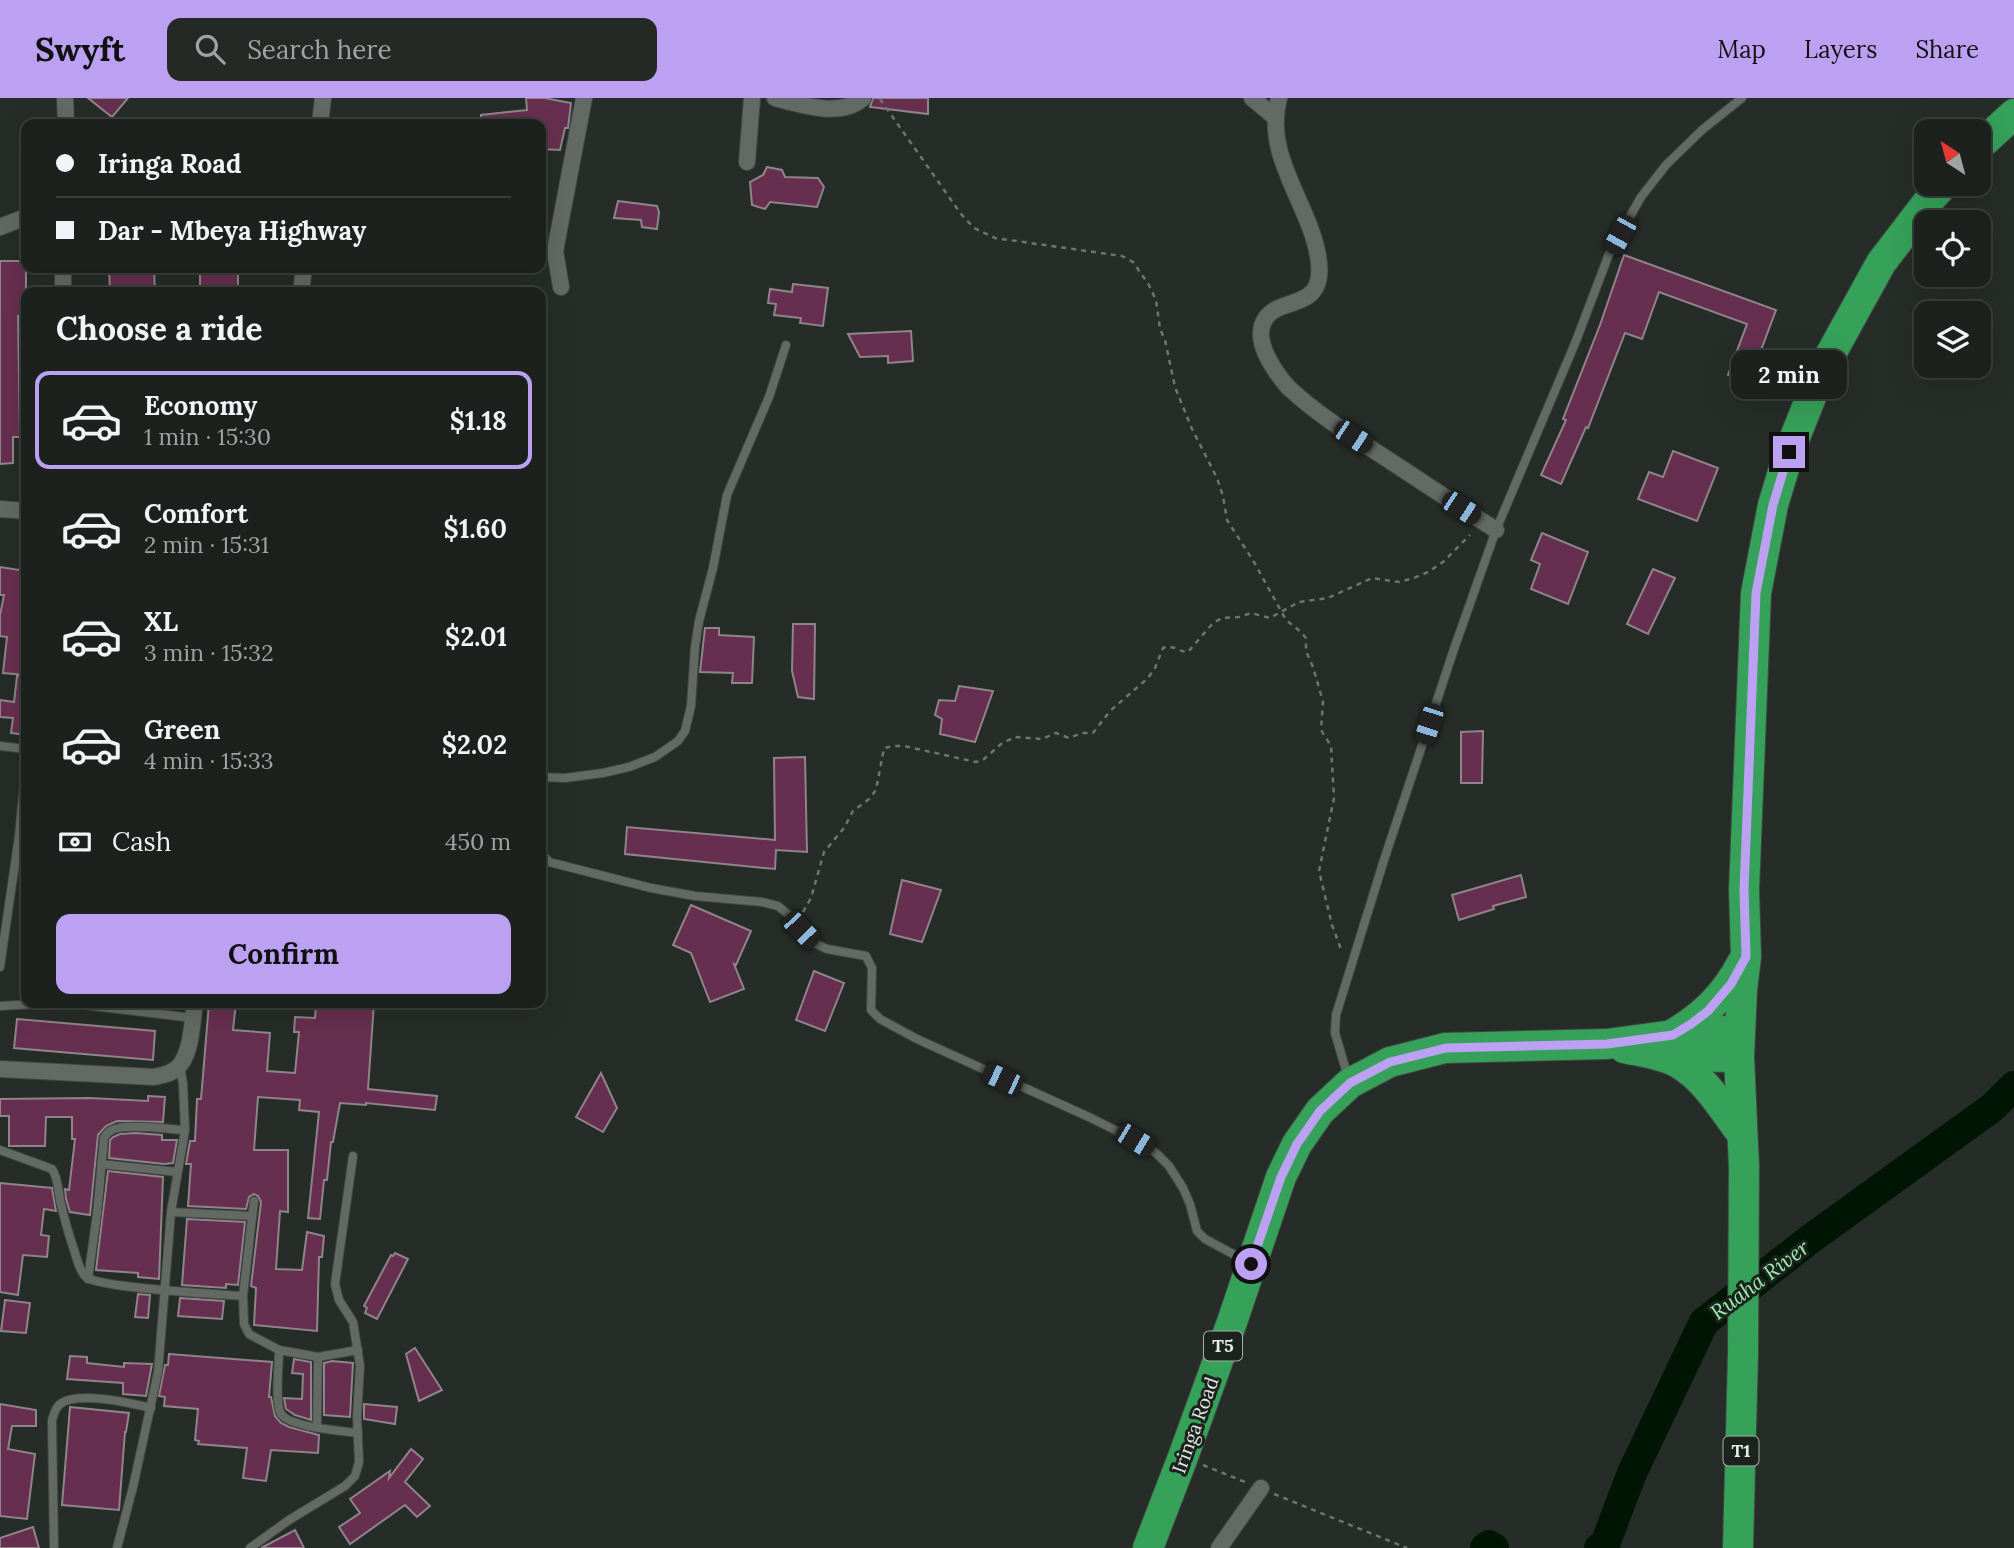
<!DOCTYPE html>
<meta charset="utf-8">
<style>
:root{--surface:#1c211d;--page:#252926;--text:#f1f3f6;--muted:#a0a3a4;--line:#3a3e3b;--accent:#bca0f2}
body{margin:0;font-family:Lora,serif;background:var(--page);color:var(--text);height:100vh;display:flex;flex-direction:column;font-size:26px;white-space:nowrap}
*{box-sizing:border-box;margin:0}
p{font-size:23px;color:var(--muted)}
.icon{flex:none;width:38px;height:38px;fill:none;stroke:currentColor;stroke-width:2;stroke-linecap:round;stroke-linejoin:round}
.map{position:relative;flex:1;overflow:hidden}
.side{position:absolute;left:21px;top:189px;width:525px;height:721px;display:flex;flex-direction:column;background:var(--surface);border-radius:14px;box-shadow:0 7px 28px #0002,0 0 0 2px var(--line)}
.side>*{flex:none}
.banner{position:absolute;left:21px;top:21px;width:525px;height:154px;border-radius:14px;box-shadow:0 7px 28px #0002,0 0 0 2px var(--line);display:grid;align-content:center;height:154px;padding:0 35px;background:var(--surface)}
.needle{width:46px;rotate:324deg}
.fabs{position:absolute;left:1914px;top:21px;display:grid;gap:14px}
.fabs a{display:grid;place-items:center;width:77px;height:77px;border-radius:14px;background:var(--surface);box-shadow:0 7px 28px #0002,0 0 0 2px var(--line);font-size:35px}
.end{position:absolute;width:32px;height:32px;margin:-16px;border:9px solid #bca0f2;background:#111;box-shadow:0 0 0 4px #111}
.from{border-radius:50%}
.bubble{position:absolute;height:49px;border-radius:14px;background:var(--surface);box-shadow:0 7px 28px #0002,0 0 0 2px var(--line);font-size:23px;font-weight:700;line-height:49px;text-align:center}
.car{position:absolute;width:21px;height:42px;margin:-21px -10px;border-radius:9px;box-shadow:0 0 5px 2px #0007;background:linear-gradient(#222 24%,#8ab4d8 0 40%,#222 0 76%,#8ab4d8 0 86%,#222 0)}
.banner b{display:flex;align-items:center;gap:24px;height:66px;font-size:26px}
.banner b+b{border-top:2px solid var(--line)}
.banner i{width:18px;height:18px;background:var(--text)}
ul{padding:0;list-style:none}
li{display:flex;align-items:center;gap:21px;height:98px;margin:0 14px 10px;padding:0 21px;border:4px solid transparent;border-radius:14px}
li div{flex:1}
li b{display:block;font-size:26px}
li em{font-style:normal;font-weight:700}
li.selected{border-color:var(--accent)}
li>.icon{width:63px;height:63px;stroke-width:1.5}
h2{padding:0 35px;font-size:32px;line-height:84px}
.pay{display:flex;align-items:center;gap:18px;height:77px;padding:0 35px;font-size:26px}
.pay p{margin-inline-start:auto}
.primary-button{display:flex;gap:14px;margin-top:auto;padding:14px 35px}
.primary-button a{flex:1;height:80px;border-radius:14px;background:var(--accent);color:#111;font-size:28px;font-weight:700;line-height:80px;text-align:center}
header{display:flex;align-items:center;gap:42px;box-sizing:border-box;height:98px;padding:0 35px;background:var(--accent);color:#111}
header strong{font-size:33px}
nav{display:flex;gap:38px;margin-inline-start:auto;font-size:24px}
.search{width:490px;height:63px;background:var(--page);display:flex;align-items:center;gap:18px;box-sizing:border-box;padding:0 24px;border-radius:14px;color:var(--muted);font-size:26px}
.map>svg:first-child{display:block}
.lines{fill:none;stroke-linecap:round;stroke-linejoin:round}
.river{stroke:#001503;stroke-width:30}
.building{fill:#672f4f;stroke:#8e8489;stroke-width:2}
.lane-casing{stroke:#434744;stroke-width:10}
.street-casing{stroke:#434744;stroke-width:18}
.highway-casing{stroke:#434744;stroke-width:32}
.path{stroke:#6f7470;stroke-width:2.5;stroke-dasharray:5 5;stroke-linecap:butt}
.lane{stroke:#636a64;stroke-width:8}
.street{stroke:#636a64;stroke-width:16}
.highway{stroke:#35a159;stroke-width:30}
.route{stroke:#bca0f2;stroke-width:9}
.labels{text-anchor:middle;stroke-width:6;stroke-linejoin:round;paint-order:stroke}
.shield{fill:#1c221d;stroke:#a9aeaa;stroke-width:2}
.shield-label{font-size:18px;font-weight:bold;fill:#e6eae7}
.street-label{font-size:19px;fill:#e6eae7;stroke:#1c221d}
.water-label{font-size:21px;font-style:italic;fill:#9aeeae;stroke:#1c221d}
</style>
<header>
<strong>Swyft</strong>
<div class="search"><svg class="icon" aria-label="search" viewBox="0 0 24 24"><circle cx="10" cy="10" r="6"/><path d="M15 15l6 6"/></svg>Search here</div>
<nav><a>Map</a><a>Layers</a><a>Share</a></nav>
</header>
<div class="map">
<svg width="2014" height="1450" viewBox="0 0 2014 1450">
<rect width="100%" height="100%" fill="#262c27"/>
<g class="lines">
<g class="river">
<path d="M1485,1450L1489,1447L1494,1450"/>
<path d="M1599,1450L1605,1446L1632,1375L1704,1224L1809,1142L1993,1009L2014,988"/>
</g>
</g>
<g class="building">
<path d="M88,0H128L112,19Z"/>
<path d="M526,0H544L571,5L568,30H565L560,52L541,51V26H481V17L527,12Z"/>
<path d="M873,0H928V16L870,9Z"/>
<path d="M767,69L782,72L785,79L818,80L824,89L817,109L770,104L765,111L752,107L750,84L763,77Z"/>
<path d="M618,103L657,108L659,114L657,131L642,129L641,122L614,120Z"/>
<path d="M1624,157L1776,212L1749,284L1728,277L1747,226L1659,194L1642,241L1625,235L1588,330L1586,329L1561,386L1541,377L1566,322L1563,321L1600,227Z"/>
<path d="M0,163H26V217L18,218L20,339H13V365L0,366Z"/>
<path d="M109,170H154L155,194H110Z"/>
<rect x="200" y="170" width="38" height="24"/>
<path d="M793,186L828,190L823,228L800,225L801,220L774,217L776,206L768,205L770,191L792,194Z"/>
<path d="M911,233L913,263L888,265V258L860,259L848,236Z"/>
<path d="M1673,353L1718,370L1697,423L1638,401L1649,374L1663,379Z"/>
<path d="M1542,435L1588,454L1568,506L1531,491L1540,466L1531,462Z"/>
<path d="M0,469L26,473V577L3,575L7,539L0,538V517L4,497H0Z"/>
<path d="M1653,471L1675,480L1648,536L1627,526Z"/>
<path d="M793,526H815L814,601L798,599L792,573Z"/>
<path d="M705,530H719V537L754,539L752,585H732L733,575L700,574Z"/>
<path d="M17,578H26V637L11,635L13,620L0,619V602L14,604Z"/>
<path d="M959,588L993,593L975,644L940,636L942,621L935,617L939,602L955,603Z"/>
<path d="M1483,633L1482,685H1461V634Z"/>
<path d="M805,659L807,754L776,752L775,771L625,756L627,729L775,742L774,660Z"/>
<path d="M1521,777L1526,799L1493,808L1494,811L1459,822L1452,797Z"/>
<path d="M902,782L941,792L922,844L890,836Z"/>
<path d="M691,807L751,833L736,867L734,866L744,891L710,904L691,855L673,847Z"/>
<path d="M814,873L844,885L825,933L796,922Z"/>
<path d="M209,905H236L233,932L270,935L267,973L295,975L299,934H294L295,919L315,920L316,905H374L368,991L437,998L435,1012L366,1005V1007L340,1005L333,1044H331L327,1082H324L320,1121L308,1120L319,1014L299,1012L300,1002L258,999L254,1052H288V1114L280,1113L276,1171L302,1172L307,1134L324,1138L322,1159H319L317,1233L254,1227L256,1190L251,1188L261,1104L258,1098L254,1096L249,1099L246,1111L188,1108L191,1066H186L190,1043H195L197,1001H201Z"/>
<path d="M17,921L155,933L153,962L14,950Z"/>
<path d="M601,975L617,1010L603,1034L576,1019Z"/>
<path d="M148,998L165,999L163,1024L117,1023L106,1028L98,1037L90,1117L70,1114L66,1101L65,1091L69,1092L75,1041H72V1019H46L45,1048H9V1018H0V1001L90,1000L148,1003Z"/>
<path d="M136,1035L162,1037V1042H177L173,1065L164,1066L109,1060L110,1042L113,1039L120,1036Z"/>
<path d="M108,1073L163,1079L159,1181L138,1179V1175L96,1172Z"/>
<path d="M0,1085L52,1090L56,1113L44,1111L41,1137L49,1138L47,1159L23,1157L18,1197L0,1194Z"/>
<path d="M187,1121L245,1124L238,1187L226,1186V1190L182,1187Z"/>
<path d="M395,1155L408,1161L377,1221L365,1215L367,1210L364,1208L391,1157L393,1158Z"/>
<path d="M138,1196L150,1197L148,1220L135,1219Z"/>
<path d="M180,1200L224,1203L222,1221L178,1218Z"/>
<path d="M5,1202L30,1205L26,1235L1,1233Z"/>
<path d="M415,1250L442,1292L419,1303L406,1256Z"/>
<path d="M169,1256L272,1264L269,1299H271L275,1318L281,1325L289,1329L319,1337L318,1355L271,1352L266,1383L243,1380L247,1350L198,1346L199,1343L195,1342L198,1311L164,1308L165,1299L159,1298L165,1267H168Z"/>
<path d="M70,1258L87,1259V1265L124,1269V1265L152,1266L146,1298L123,1296V1285L67,1281Z"/>
<path d="M294,1261L311,1264V1322L295,1317L286,1311L284,1300L302,1301L303,1276L292,1275Z"/>
<path d="M332,1263L353,1265L350,1319L324,1317V1265Z"/>
<path d="M0,1306L36,1312V1328H12L8,1351L35,1356L27,1421L0,1418Z"/>
<path d="M364,1306L397,1309L395,1326L364,1321Z"/>
<path d="M70,1309L129,1315L126,1334H125L119,1412L62,1407Z"/>
<path d="M411,1351L423,1361L405,1384L430,1408L417,1419L405,1407L350,1446L339,1429L360,1415L350,1401L390,1373L389,1380Z"/>
<path d="M33,1429L39,1450H0V1440Z"/>
<path d="M295,1432L304,1450H261L263,1449Z"/>
</g>
<g class="lines">
<defs>
<g id="lane">
<path d="M0,648L26,651"/>
<path d="M541,679L565,680L603,675L629,669L655,659L678,643L685,633L691,608L695,549L699,523L713,470L727,397L769,299L786,247"/>
<path d="M541,754L549,764L651,790L695,798L762,804L778,808L789,817L812,844L827,851L866,858L872,870L871,912L880,921L917,941L1091,1020L1135,1042L1156,1055L1169,1068L1183,1090L1190,1106L1197,1133L1205,1141L1246,1163"/>
<path d="M0,869L19,738L26,667"/>
<path d="M0,908L51,905L76,906L193,920"/>
<path d="M1348,979L1335,935L1336,917L1384,762L1454,551L1496,432L1576,243L1609,156L1641,99L1666,67L1702,32L1742,0"/>
<path d="M0,1052L52,1071C58,1080 58,1091 60,1102C64,1120 69,1137 75,1155C77,1162 80,1174 86,1179C100,1190 217,1196 243,1198"/>
<path d="M101,1066L177,1074"/>
<path d="M254,1103L243,1198L244,1226L249,1236L279,1252L318,1259L358,1252"/>
<path d="M171,1114L252,1118"/>
<path d="M88,1181L97,1116L104,1040C107,1036 107,1034 112,1032C125,1025 168,1031 185,1032"/>
<path d="M279,1252C279,1267 275,1300 280,1314C285,1329 342,1333 358,1335"/>
<path d="M317,1329L318,1259"/>
<path d="M54,1450L52,1322C54,1316 55,1311 59,1307C75,1292 131,1305 151,1310"/>
<path d="M117,1450L133,1389L158,1274L171,1114L185,1032L183,986L180,968"/>
<path d="M250,1450L289,1422L345,1388L355,1378L359,1364L357,1319L360,1268L353,1224L339,1202L335,1186L353,1058"/>
</g>
<g id="street">
<path d="M65,0L66,26"/>
<path d="M775,0C801,7 841,20 863,0"/>
<path d="M1252,0L1276,20"/>
<path d="M1279,0C1263,57 1309,105 1318,158C1329,220 1272,193 1262,228C1256,248 1277,277 1289,290C1318,317 1352,338 1384,359C1421,383 1458,408 1496,432"/>
<path d="M320,26L323,0"/>
<path d="M747,64L752,0"/>
<path d="M0,129L26,119"/>
<path d="M63,170V194"/>
<path d="M561,189L555,153L584,0"/>
<path d="M301,194L304,170"/>
<path d="M0,411L26,413"/>
<path d="M0,971L154,979C164,977 174,975 180,967C192,952 192,923 195,905"/>
<path d="M1219,1450L1261,1390"/>
</g>
<g id="highway">
<path d="M1979,48L2014,16"/>
<path d="M1673,936C1704,918 1725,897 1742,865"/>
<path d="M1624,950C1642,954 1662,956 1678,965C1706,981 1722,1010 1741,1035"/>
<path d="M1666,958L1739,959"/>
<path d="M1148,1450L1183,1359L1232,1224L1281,1079L1297,1046L1320,1013L1350,985L1390,964L1445,950L1607,946L1673,937L1739,932"/>
<path d="M1738,1450L1743,1255L1744,1069L1739,959L1742,892L1746,859L1744,792L1756,495L1773,407L1789,354L1822,272L1881,165L1930,101L1944,86"/>
</g>
</defs>
<use href="#lane" class="lane-casing"/>
<use href="#street" class="street-casing"/>
<use href="#highway" class="highway-casing"/>
<g class="path">
<path d="M880,1L961,116L974,130L995,140L1122,158L1133,164L1149,187L1156,202L1160,231L1165,242L1175,289L1192,331L1217,380L1223,398L1227,422L1254,464L1286,522L1301,534L1306,540V553L1313,569L1323,604L1321,632L1331,648L1334,700L1319,773L1332,827L1342,854"/>
<path d="M803,814L811,800L824,754L844,730L853,713L869,701L876,692L884,650L893,648H904L976,664L984,661L1001,646L1015,639L1042,641L1056,635L1069,640L1082,635H1093L1110,613L1148,580L1155,570L1163,550C1174,546 1179,554 1188,554L1213,525L1222,520L1239,519L1251,515L1270,520L1299,504L1328,500L1372,480L1399,484L1414,480L1428,474L1443,464L1470,437"/>
<path d="M1203,1367L1245,1384"/>
<path d="M1274,1396L1407,1450"/>
</g>
<use href="#lane" class="lane"/>
<use href="#street" class="street"/>
<use href="#highway" class="highway"/>
</g>
<g class="lines">
<path class="route" d="M1251,1166L1281,1079L1297,1046L1320,1013L1350,985L1390,964L1446,950L1607,946L1673,937L1691,926L1708,913L1731,886L1746,859L1744,792L1756,495L1773,407L1789,354"/>
</g>
<g class="labels">
<g class="shield">
<rect x="1204" y="1233.5" width="38" height="29" rx="5"/>
<rect x="1723.5" y="1338.5" width="35" height="29" rx="5"/>
</g>
<g class="shield-label">
<text x="1223" y="1254">T5</text>
<text x="1741" y="1359">T1</text>
</g>
<g class="street-label">
<text transform="translate(1195 1327) rotate(-70)" y="7">Iringa Road</text>
</g>
<g class="water-label">
<text transform="translate(1760 1182) rotate(-37)" y="7">Ruaha River</text>
</g>
</g>
</svg>
<div class="fabs">
<a><svg class="needle" viewBox="-14 -14 28 28"><path d="M0-13l5 13h-10z" fill="#e53935"/><path d="M0 13l5-13h-10z" fill="#a0a3a4"/></svg></a>
<a><svg class="icon" aria-label="locate" viewBox="0 0 24 24"><circle cx="12" cy="12" r="6"/><path d="M12 2v4M12 18v4M2 12h4M18 12h4"/></svg></a>
<a><svg class="icon" aria-label="layers" viewBox="0 0 24 24"><path d="M12 4l9 5-9 5-9-5zM3 14l9 5 9-5"/></svg></a>
</div>
<i class="end from" style="left:1251px;top:1166px"></i>
<i class="end" style="left:1789px;top:354px"></i>
<div class="bubble" style="left:1731px;top:252px;width:116px">2 min</div>
<i class="car" style="left:1620px;top:137px;rotate:209deg"></i>
<i class="car" style="left:1353px;top:339px;rotate:123deg"></i>
<i class="car" style="left:1461px;top:410px;rotate:123deg"></i>
<i class="car" style="left:1429px;top:626px;rotate:198deg"></i>
<i class="car" style="left:801px;top:832px;rotate:136deg"></i>
<i class="car" style="left:1002px;top:981px;rotate:295deg"></i>
<i class="car" style="left:1135px;top:1042px;rotate:121deg"></i>
<div class="banner">
<b><i class="from"></i>Iringa Road</b>
<b><i></i>Dar - Mbeya Highway</b>
</div>
<section class="side">
<h2>Choose a ride</h2>
<ul>
<li class="selected"><svg class="icon" aria-label="car" viewBox="0 0 24 24"><path d="M5 17H2v-5l4-1 3-4h7l3 4 3 1v5h-3M9 17h6M6 11h13"/><circle cx="7" cy="17" r="2"/><circle cx="17" cy="17" r="2"/></svg><div><b>Economy</b><p>1 min · 15:30</p></div><em>$1.18</em></li>
<li><svg class="icon" aria-label="car" viewBox="0 0 24 24"><path d="M5 17H2v-5l4-1 3-4h7l3 4 3 1v5h-3M9 17h6M6 11h13"/><circle cx="7" cy="17" r="2"/><circle cx="17" cy="17" r="2"/></svg><div><b>Comfort</b><p>2 min · 15:31</p></div><em>$1.60</em></li>
<li><svg class="icon" aria-label="car" viewBox="0 0 24 24"><path d="M5 17H2v-5l4-1 3-4h7l3 4 3 1v5h-3M9 17h6M6 11h13"/><circle cx="7" cy="17" r="2"/><circle cx="17" cy="17" r="2"/></svg><div><b>XL</b><p>3 min · 15:32</p></div><em>$2.01</em></li>
<li><svg class="icon" aria-label="car" viewBox="0 0 24 24"><path d="M5 17H2v-5l4-1 3-4h7l3 4 3 1v5h-3M9 17h6M6 11h13"/><circle cx="7" cy="17" r="2"/><circle cx="17" cy="17" r="2"/></svg><div><b>Green</b><p>4 min · 15:33</p></div><em>$2.02</em></li>
</ul>
<div class="pay"><svg class="icon" aria-label="cash" viewBox="0 0 24 24"><path d="M3 7h18v10H3z"/><circle cx="12" cy="12" r="2"/></svg>Cash<p>450 m</p></div>
<div class="primary-button"><a>Confirm</a></div>
</section>
</div>
